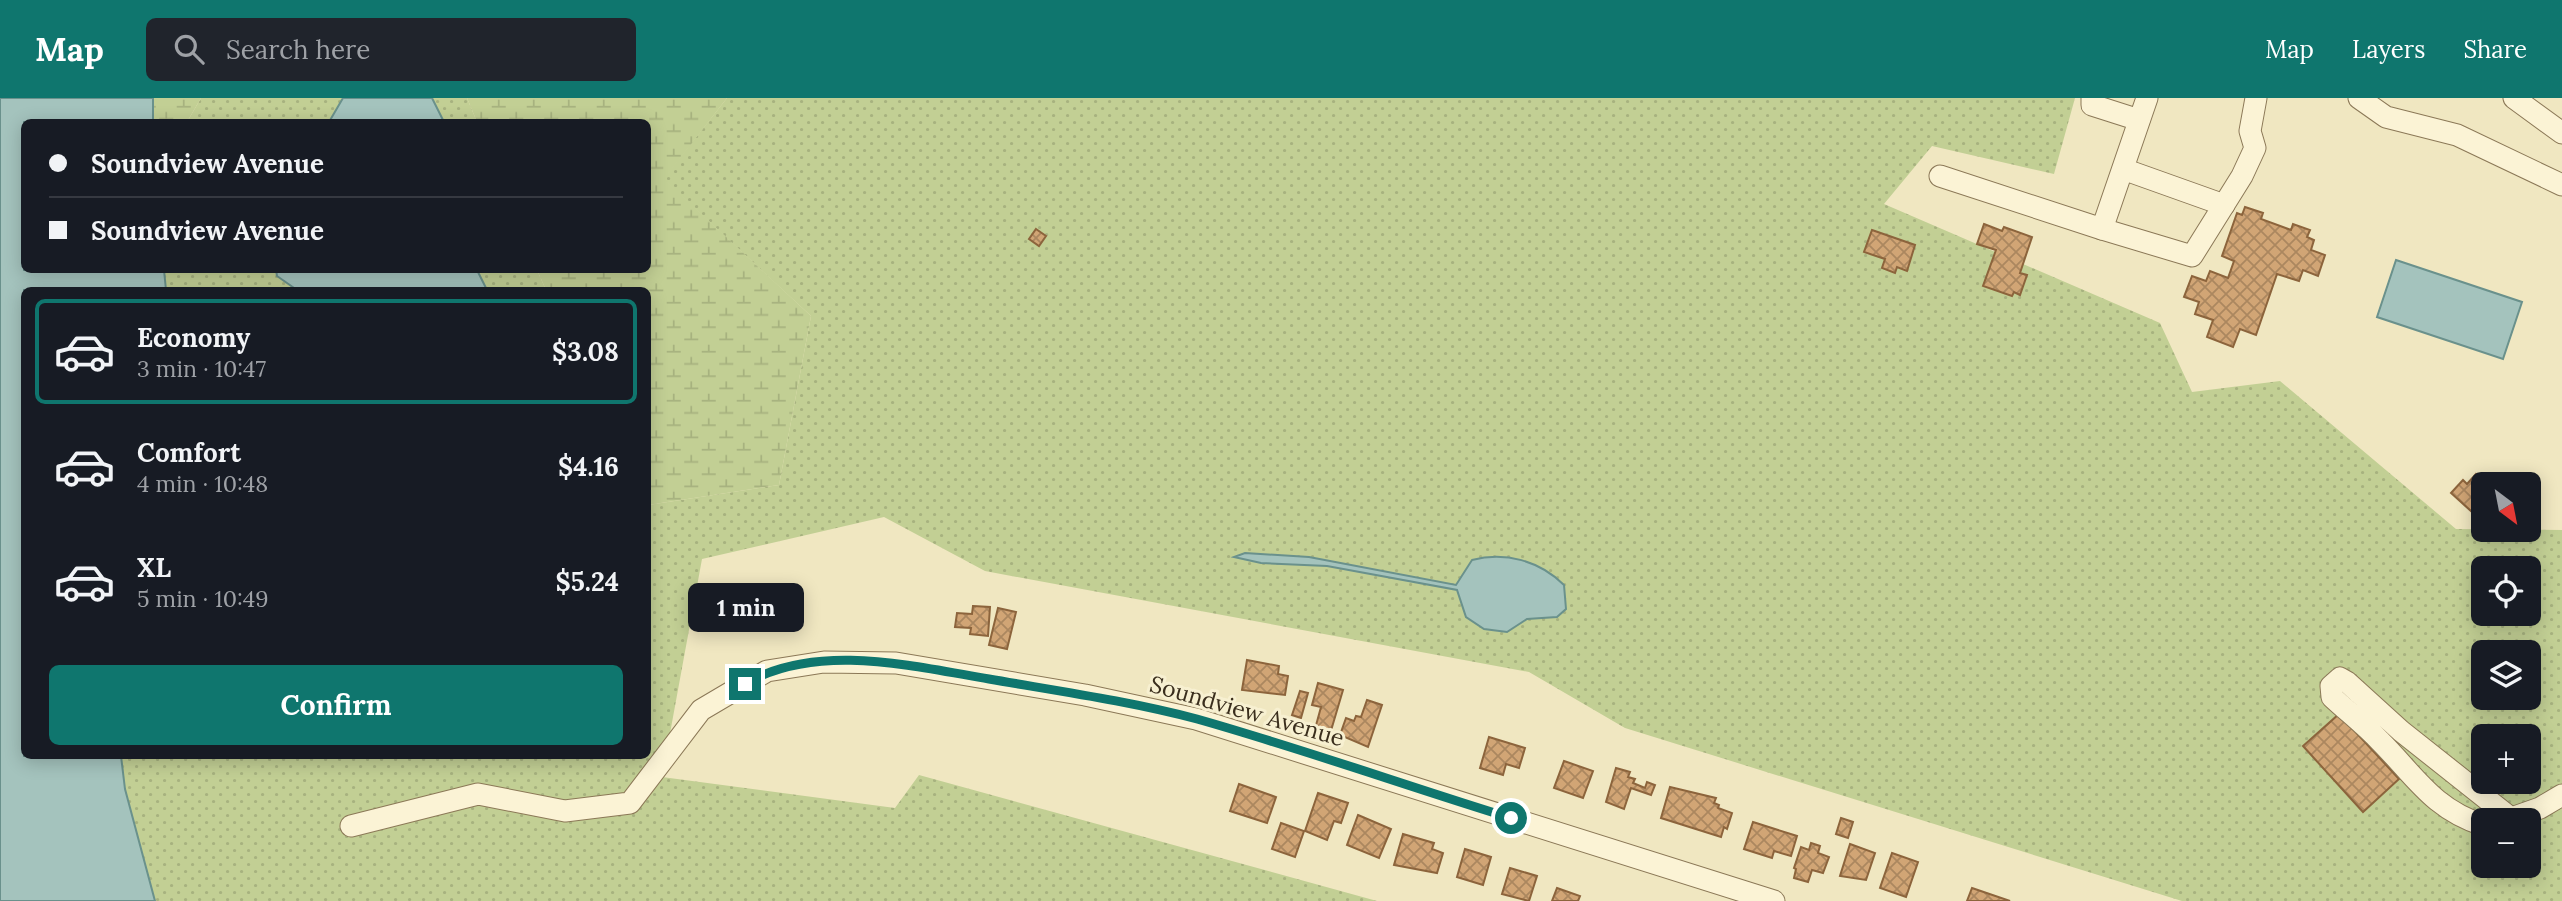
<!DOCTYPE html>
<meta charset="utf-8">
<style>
:root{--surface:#171b24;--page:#20242c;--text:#f1f3f6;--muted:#9ea1a6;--line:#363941;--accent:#0f766e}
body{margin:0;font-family:Lora,serif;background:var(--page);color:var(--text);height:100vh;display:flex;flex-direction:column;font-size:26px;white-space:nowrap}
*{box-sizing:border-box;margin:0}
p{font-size:23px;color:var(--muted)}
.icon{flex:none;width:38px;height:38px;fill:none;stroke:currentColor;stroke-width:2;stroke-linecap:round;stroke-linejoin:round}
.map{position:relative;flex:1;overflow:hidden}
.side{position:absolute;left:21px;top:189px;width:630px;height:472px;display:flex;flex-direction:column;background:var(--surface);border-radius:10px;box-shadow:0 4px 18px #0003}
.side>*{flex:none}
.banner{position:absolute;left:21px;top:21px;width:630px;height:154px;border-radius:10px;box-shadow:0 4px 18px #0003;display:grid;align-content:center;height:154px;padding:0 28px;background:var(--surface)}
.needle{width:46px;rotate:148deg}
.tools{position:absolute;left:2471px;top:374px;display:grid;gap:14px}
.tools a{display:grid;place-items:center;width:70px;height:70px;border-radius:10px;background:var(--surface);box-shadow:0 4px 18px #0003;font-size:35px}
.end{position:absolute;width:32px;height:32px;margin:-16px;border:9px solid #0f766e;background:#fff;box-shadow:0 0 0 4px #fff}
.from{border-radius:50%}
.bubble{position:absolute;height:49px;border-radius:10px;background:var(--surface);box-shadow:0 4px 18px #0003;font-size:23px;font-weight:800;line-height:49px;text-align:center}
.banner b{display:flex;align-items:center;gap:24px;height:66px;font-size:26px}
.banner b+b{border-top:2px solid var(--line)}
.banner i{width:18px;height:18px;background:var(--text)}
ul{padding:12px 0 0;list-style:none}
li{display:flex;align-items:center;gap:21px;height:105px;margin:0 14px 10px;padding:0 14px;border:4px solid transparent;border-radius:10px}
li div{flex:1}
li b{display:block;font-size:26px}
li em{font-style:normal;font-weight:800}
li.on{border-color:var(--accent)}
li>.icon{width:63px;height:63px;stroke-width:1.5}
.action{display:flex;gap:14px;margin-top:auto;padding:14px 28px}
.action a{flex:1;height:80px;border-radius:10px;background:var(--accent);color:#fff;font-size:28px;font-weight:800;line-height:80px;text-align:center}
header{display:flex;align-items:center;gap:42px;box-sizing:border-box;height:98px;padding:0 35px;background:var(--accent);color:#fff}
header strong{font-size:33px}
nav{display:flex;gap:38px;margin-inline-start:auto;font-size:24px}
.search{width:490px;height:63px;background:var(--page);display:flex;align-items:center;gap:18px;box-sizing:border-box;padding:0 24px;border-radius:10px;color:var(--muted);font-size:26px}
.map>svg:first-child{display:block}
.grass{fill:url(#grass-dots);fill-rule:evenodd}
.wetland{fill:url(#wetland-marsh)}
.water{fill:#a4c3bd;stroke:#6a918c;stroke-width:2}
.building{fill:url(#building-cross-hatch);stroke:#8c643c;stroke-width:2}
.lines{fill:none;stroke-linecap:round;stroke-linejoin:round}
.minor-casing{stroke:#8b7857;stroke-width:23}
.minor{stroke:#fbf3d5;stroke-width:21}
.route{stroke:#0f766e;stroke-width:9}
.labels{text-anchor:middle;stroke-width:6;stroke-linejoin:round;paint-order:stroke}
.street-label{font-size:23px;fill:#3a2e1d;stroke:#f7f0d1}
</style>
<header>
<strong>Map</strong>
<div class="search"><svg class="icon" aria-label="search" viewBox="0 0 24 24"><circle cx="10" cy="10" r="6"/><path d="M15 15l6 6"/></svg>Search here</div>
<nav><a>Map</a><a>Layers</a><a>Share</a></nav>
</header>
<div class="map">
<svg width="2562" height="803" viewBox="0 0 2562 803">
<defs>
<pattern id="grass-dots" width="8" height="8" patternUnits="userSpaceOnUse" patternTransform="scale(1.75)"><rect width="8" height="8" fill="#c2cf94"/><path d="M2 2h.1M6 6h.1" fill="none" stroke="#a7b27f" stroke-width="1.8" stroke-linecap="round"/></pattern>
<pattern id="wetland-marsh" width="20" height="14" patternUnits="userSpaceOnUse" patternTransform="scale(1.75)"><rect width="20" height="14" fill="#c2cf94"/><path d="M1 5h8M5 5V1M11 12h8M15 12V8" fill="none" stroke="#a7b27f"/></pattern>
<pattern id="building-cross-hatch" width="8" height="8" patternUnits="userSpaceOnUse" patternTransform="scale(1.75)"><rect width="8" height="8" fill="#d1a575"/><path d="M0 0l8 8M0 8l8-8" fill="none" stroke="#ab875f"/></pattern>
</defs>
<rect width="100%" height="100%" fill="#f0e7c1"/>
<g class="grass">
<path d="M201,0H467L477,24H187Z"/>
<path d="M727,0H2075L2054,76L1932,48L1884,106L2160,225L2192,294L2280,283L2456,431L2562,432V803H2182L1625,630L1529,574L985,473L884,419L702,461L662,679L895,710L919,677L1377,803H155L125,691L121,658H648V407L779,387L811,218L663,81ZM2483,471H2529V516H2483ZM2483,555H2529V600H2483ZM2483,639H2529V684H2483ZM2483,723H2529V768H2483Z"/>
<path d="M164,172H537L546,192H166Z"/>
</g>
<g class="wetland">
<path d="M153,0H201L187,24H153Z"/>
<path d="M467,0H727L664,81L811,218L779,387L648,407V192H546L537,172H648V24H477Z"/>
</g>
<g class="water">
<path d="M0,0H153V24H24V172H164L166,192H24V658H121L125,691L155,803H0Z"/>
<path d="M343,0H432L444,24H329Z"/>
<path d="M2396,162L2522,204L2503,261L2377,219Z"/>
<path d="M276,172H477L487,192H297L277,178Z"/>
<path d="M1245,455L1309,459L1456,487L1472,462C1505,453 1540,463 1564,487L1566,511L1557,519L1527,521L1507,534L1484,531L1466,519L1457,492L1327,468L1261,465L1234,459Z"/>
</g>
<g class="building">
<path d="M2245,109L2263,115L2261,121L2291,132L2293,126L2310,132L2307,139L2314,142L2311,152L2325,157L2318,178L2303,172L2299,183L2277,176L2256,237L2240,231L2233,249L2207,239L2213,222L2195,216L2199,204L2184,199L2192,178L2206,183L2210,173L2228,180L2234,163L2222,158L2237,115L2242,117Z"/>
<path d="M1984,126L2002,133L2004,129L2032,139L2020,175L2027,177L2020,197L2014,194L2012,198L1983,188L1996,152L1977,146Z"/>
<path d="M1036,131L1046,138L1039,148L1029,141Z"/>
<path d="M1872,132L1915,147L1907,173L1897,169L1895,175L1882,170L1885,161L1864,154Z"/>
<path d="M2476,376L2488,387H2483V424L2451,395L2463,382L2467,386Z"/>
<path d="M973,508L990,509L988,538L970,536L971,530L955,529L957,515L972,516Z"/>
<path d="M998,510L1016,514L1007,551L989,547Z"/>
<path d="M1247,562L1279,568L1278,576L1288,578L1285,597L1242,592Z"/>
<path d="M1318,585L1343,592L1330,636L1315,631L1321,609L1312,607Z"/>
<path d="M1300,593L1308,595L1301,620L1292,617Z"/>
<path d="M1367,602L1382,607L1368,649L1340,637L1346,620L1354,623L1356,618L1361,619Z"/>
<path d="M2339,616L2399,681L2363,714L2303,648Z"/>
<path d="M1489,639L1525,650L1519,670L1506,666L1503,677L1480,670Z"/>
<path d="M1564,663L1593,673L1583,700L1554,690Z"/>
<path d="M1616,670L1630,674L1628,679L1635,681L1633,685L1645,690L1647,684L1655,687L1651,697L1631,690L1624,711L1606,704Z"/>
<path d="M1239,686L1276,699L1267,725L1230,713Z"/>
<path d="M1670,689L1716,700L1714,705L1719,707L1718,710L1732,715L1727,731L1724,729L1721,739L1661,720Z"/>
<path d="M1318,695L1348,705L1341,725L1334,723L1327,742L1305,733Z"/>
<path d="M1358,717L1391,731L1379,760L1347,747Z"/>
<path d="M1841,720L1853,724L1848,740L1836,736Z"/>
<path d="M1753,724L1797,738L1791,758L1774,753L1772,760L1744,751Z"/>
<path d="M1281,725L1304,733L1295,759L1272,751Z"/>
<path d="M1403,736L1434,745L1432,751L1443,755L1437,775L1394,767Z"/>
<path d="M1811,745L1820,748L1818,755L1829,759L1823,775L1812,772L1808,784L1794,780L1796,771L1794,770L1801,749L1809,752Z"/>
<path d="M1850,746L1875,755L1866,782L1840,778Z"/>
<path d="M1465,751L1491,759L1483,787L1457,779Z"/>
<path d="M1892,755L1918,764L1906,799L1880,790Z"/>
<path d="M1510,770L1537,778L1529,803L1502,796Z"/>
<path d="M1557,790L1580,798L1578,803H1552Z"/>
<path d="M1972,790L2010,803H1967Z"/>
</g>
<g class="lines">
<defs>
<g id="minor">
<path d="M2092,0V7L2139,22"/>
<path d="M2359,0L2386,19L2457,37L2562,87"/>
<path d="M2514,0L2562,35"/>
<path d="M2123,71L2224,107"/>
<path d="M1940,78L2102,131L2147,0"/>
<path d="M2102,131L2192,158L2242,78L2255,50L2250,33L2256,0"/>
<path d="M2503,723L2540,710L2562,697"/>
<path d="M2483,727C2433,711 2415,678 2380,643C2365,627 2348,614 2332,599L2331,588L2340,580L2347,584L2401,633L2512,721"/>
<path d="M351,728L478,696L565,713L630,705L701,612L767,573L824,564L896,565L1085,597L1196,621L1774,803"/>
</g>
</defs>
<use href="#minor" class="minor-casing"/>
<use href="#minor" class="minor"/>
</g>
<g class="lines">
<path class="route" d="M745,586C816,544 912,568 989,581C1058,593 1129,603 1197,621C1303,651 1407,688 1511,720"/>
</g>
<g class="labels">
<g class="street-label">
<text transform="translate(1247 613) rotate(16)" y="8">Soundview Avenue</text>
</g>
</g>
</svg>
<div class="tools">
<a><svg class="needle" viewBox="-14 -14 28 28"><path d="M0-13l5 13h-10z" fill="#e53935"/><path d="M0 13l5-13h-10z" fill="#9ea1a6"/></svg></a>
<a><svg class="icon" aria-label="locate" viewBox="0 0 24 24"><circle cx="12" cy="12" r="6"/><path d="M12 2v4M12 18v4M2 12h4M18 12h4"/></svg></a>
<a><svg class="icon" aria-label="layers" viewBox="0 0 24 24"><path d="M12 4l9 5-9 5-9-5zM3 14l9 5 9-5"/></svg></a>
<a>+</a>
<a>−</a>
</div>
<i class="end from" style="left:1511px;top:720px"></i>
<i class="end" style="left:745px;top:586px"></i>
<div class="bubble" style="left:688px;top:485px;width:116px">1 min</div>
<div class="banner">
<b><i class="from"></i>Soundview Avenue</b>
<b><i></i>Soundview Avenue</b>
</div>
<section class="side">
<ul>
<li class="on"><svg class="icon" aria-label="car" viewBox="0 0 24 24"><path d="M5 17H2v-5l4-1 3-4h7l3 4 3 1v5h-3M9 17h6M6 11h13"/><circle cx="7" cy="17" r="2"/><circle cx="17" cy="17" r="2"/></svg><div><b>Economy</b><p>3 min · 10:47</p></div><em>$3.08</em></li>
<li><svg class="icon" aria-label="car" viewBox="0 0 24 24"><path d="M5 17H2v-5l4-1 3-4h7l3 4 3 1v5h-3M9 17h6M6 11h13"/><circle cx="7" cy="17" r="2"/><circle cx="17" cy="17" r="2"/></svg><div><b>Comfort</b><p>4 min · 10:48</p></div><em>$4.16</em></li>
<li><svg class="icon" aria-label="car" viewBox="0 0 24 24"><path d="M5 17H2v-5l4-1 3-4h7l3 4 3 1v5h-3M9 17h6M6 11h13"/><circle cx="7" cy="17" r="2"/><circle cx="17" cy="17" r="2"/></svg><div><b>XL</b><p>5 min · 10:49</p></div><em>$5.24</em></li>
</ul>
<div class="action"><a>Confirm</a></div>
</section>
</div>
